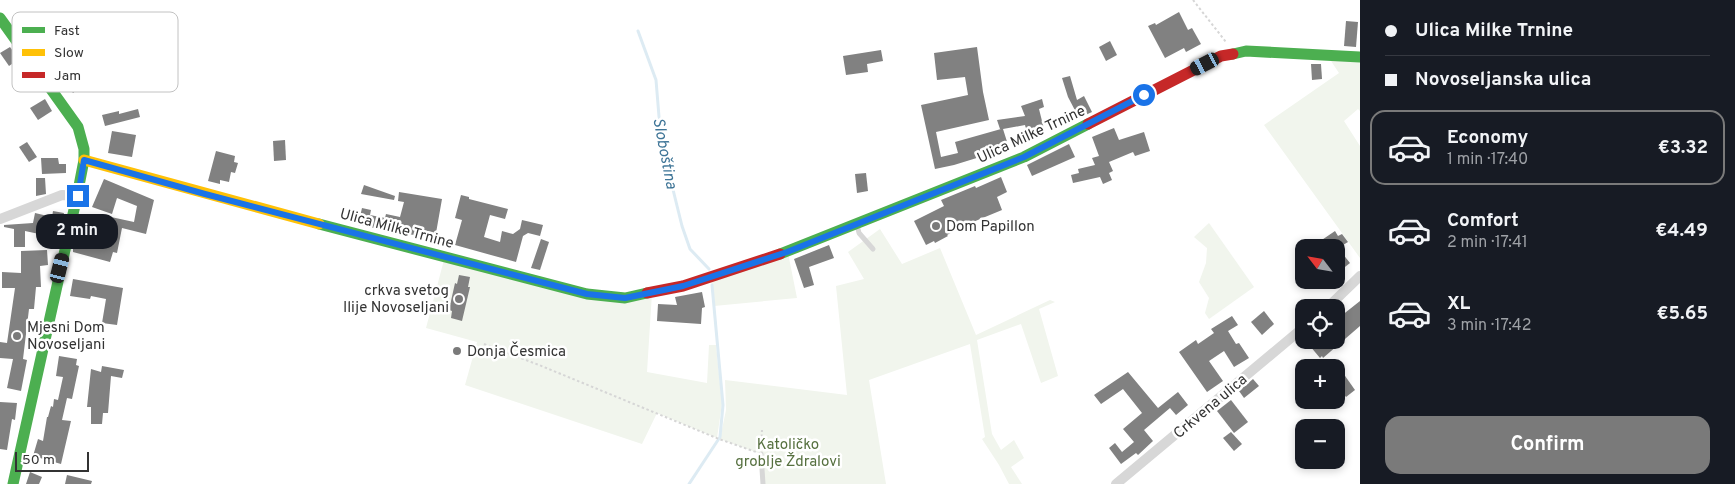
<!DOCTYPE html>
<meta charset="utf-8">
<style>
:root{--surface:#171b24;--page:#242831;--text:#f1f3f6;--muted:#9ea1a6;--line:#363941;--accent:#7a7a7a}
body{margin:0;font-family:Overpass,sans-serif;background:var(--page);color:var(--text);height:100vh;display:flex;flex-direction:column;font-size:19px;white-space:nowrap}
*{box-sizing:border-box;margin:0}
p{font-size:16px;color:var(--muted)}
.icon{flex:none;width:28px;height:28px;fill:none;stroke:currentColor;stroke-width:2;stroke-linecap:round;stroke-linejoin:round}
.map{position:relative;flex:1;overflow:hidden}
.panel{display:flex;flex-direction:column;background:var(--surface);width:375px}
.panel>*{flex:none}
.hud{display:grid;align-content:center;height:110px;padding:0 25px;background:var(--surface)}
.needle{width:32px;rotate:301deg}
.fabs{position:absolute;left:1295px;top:239px;display:grid;gap:10px}
.fabs a{display:grid;place-items:center;width:50px;height:50px;border-radius:10px;background:var(--surface);box-shadow:0 2px 8px #0003;font-size:25px}
.scale{position:absolute;left:15px;bottom:12px;width:74px;box-sizing:border-box;padding-left:5px;border:2px solid #333;border-top:0;font-size:14px;line-height:18px;white-space:nowrap;color:#333;-webkit-text-stroke:4px #fff;paint-order:stroke}
.end{position:absolute;width:22px;height:22px;margin:-11px;border:6px solid #1a73e8;background:#fff;box-shadow:0 0 0 2px #fff}
.from{border-radius:50%}
.bubble{position:absolute;height:35px;border-radius:15px;background:var(--surface);box-shadow:0 2px 8px #0003;font-size:16px;font-weight:700;line-height:35px;text-align:center}
.car{position:absolute;width:15px;height:30px;margin:-15px -8px;border-radius:6px;box-shadow:0 0 4px 1px #0007;background:linear-gradient(#222 24%,#8ab4d8 0 40%,#222 0 76%,#8ab4d8 0 86%,#222 0)}
.hud b{display:flex;align-items:center;gap:18px;height:48px;font-size:19px}
.hud b+b{border-top:1px solid var(--line)}
.hud i{width:12px;height:12px;background:var(--text)}
ul{padding:0;list-style:none}
li{display:flex;align-items:center;gap:15px;height:75px;margin:0 10px 8px;padding:0 15px;border:2px solid transparent;border-radius:15px}
li div{flex:1}
li b{display:block;font-size:19px}
li em{font-style:normal;font-weight:700}
li.current{border-color:var(--accent)}
li>.icon{width:45px;height:45px;stroke-width:1.5}
.primary-button{display:flex;gap:10px;margin-top:auto;padding:10px 25px}
.primary-button a{flex:1;height:58px;border-radius:15px;background:var(--accent);color:#fff;font-size:20px;font-weight:700;line-height:58px;text-align:center}
main{display:flex;flex:1;min-height:0}
.map>svg:first-child{display:block}
.green{fill:#f1f5ed}
.lines{fill:none;stroke-linecap:round;stroke-linejoin:round}
.stream{stroke:#ddebf3;stroke-width:3}
.building{fill:#818181}
.path{stroke:#d6d6d6;stroke-width:2;stroke-dasharray:2.5 2.5;stroke-linecap:butt}
.lane{stroke:#d7d7d7;stroke-width:5}
.street{stroke:#d7d7d7;stroke-width:10}
.fast{stroke:#4caf50;stroke-width:11}
.slow{stroke:#ffc107;stroke-width:11}
.jam{stroke:#c62828;stroke-width:11}
.route{stroke:#1a73e8;stroke-width:6}
.poi-dot{fill:#7a7a7a;stroke:#fff;stroke-width:2}
.labels{text-anchor:middle;stroke-width:5;stroke-linejoin:round;paint-order:stroke}
.street-label{font-size:15px;fill:#333;stroke:#fff}
.poi-label{font-size:15px;fill:#333;stroke:#fff;text-anchor:start}
.park-label{font-size:15px;fill:#56703f;stroke:#fff}
.water-label{font-size:16px;font-style:italic;fill:#3f7597;stroke:#fff}
.key{fill:#fff;stroke:#c2c2c2;stroke-width:1}
.key-label{font-size:14px;fill:#333}
</style>
<main>
<div class="map">
<svg width="1360" height="484" viewBox="0 0 1360 484">
<rect width="100%" height="100%" fill="#fff"/>
<g class="green">
<path d="M1327,55L1360,57V111L1358,109L1344,121L1360,146V258L1264,125L1339,73Z"/>
<path d="M1209,223L1254,287L1209,319L1205,313L1209,298L1199,282L1206,263L1207,248L1194,237Z"/>
<path d="M880,229L902,264L940,248L976,335L1050,300L1055,302L1039,309L1058,376L1041,383L1021,324L977,340L992,434L1001,450L1014,440L1024,458L1011,467L1022,484H1009L999,465L982,439L985,437L970,344L869,380L886,484H762L761,454L720,439L726,410L725,380L847,395L836,286L864,279L848,252Z"/>
<path d="M788,253L797,298L714,306L711,278Z"/>
<path d="M445,256L587,294L652,293L647,372L707,383L709,345H716L722,404L717,438L657,413L642,444L465,385L477,342L426,328Z"/>
</g>
<g class="lines">
<g class="stream">
<path d="M638,31L656,80L661,141L682,226L690,249L709,269"/>
<path d="M689,484L720,437L723,405L712,285"/>
</g>
</g>
<g class="building">
<path d="M1179,12L1188,30L1192,28L1201,44L1186,52L1184,48L1165,58L1148,26L1155,23L1156,25Z"/>
<path d="M1346,21L1358,22L1356,47L1344,46Z"/>
<path d="M1110,41L1117,55L1106,61L1099,47Z"/>
<path d="M10,47L19,59L9,66L0,53Z"/>
<path d="M977,47L983,92L989,120L936,132L941,157L958,153L955,142L1001,129H1000L997,120L1025,116L1021,106L1042,99L1044,107L1039,109L1045,133L1028,138L1025,125L1003,129L1009,148L954,165L935,169L921,105L968,95L965,77L937,80L934,53Z"/>
<path d="M881,50L883,61L867,64L868,72L846,75L843,56Z"/>
<path d="M1311,64H1321L1322,79L1312,80Z"/>
<path d="M70,66L74,73L80,68L90,80L73,93L61,78L65,75L62,72Z"/>
<path d="M1070,76L1077,100L1084,96L1092,112L1079,118L1068,97L1062,78Z"/>
<path d="M45,99L52,111L38,120L30,108Z"/>
<path d="M138,109L140,117L105,126L102,115L119,111V114Z"/>
<path d="M1114,128L1119,140L1144,132L1150,151L1135,156L1133,152L1109,162L1113,171L1109,173L1112,180L1103,184L1100,177L1073,183L1071,175L1079,173L1078,169L1095,165L1092,158L1099,156L1092,137Z"/>
<path d="M112,131L136,135L132,157L108,153Z"/>
<path d="M285,140L286,160L274,161L273,141Z"/>
<path d="M27,142L37,157L29,162L19,147Z"/>
<path d="M1069,144L1075,157L1032,176L1027,165Z"/>
<path d="M216,151L235,156L234,162L238,163L235,173L231,172L229,182L220,180V184L208,181Z"/>
<path d="M41,158H58L59,164H66V173L42,174Z"/>
<path d="M866,173L868,191L857,193L855,174Z"/>
<path d="M1001,177L1007,192L997,197L1002,210L956,229V230L947,235L948,236L935,243L934,241L926,245L914,221L944,206L941,200L975,186L976,188Z"/>
<path d="M36,178H45L46,194L36,196Z"/>
<path d="M104,179L154,200L146,234L122,228L117,253L113,252L110,262L73,252V249L96,248L97,245L83,242L85,234L106,239L111,217L134,222L137,206L117,198L112,214L92,207Z"/>
<path d="M364,185L395,196L394,200L361,194Z"/>
<path d="M399,192L442,199L436,233L416,229L414,235L358,225L362,208L371,210L370,215L385,218L386,214L400,217L404,202L398,201Z"/>
<path d="M461,195L469,197V199L508,209L505,219L490,215L484,237L500,242L502,231L513,234L520,229L522,220L543,225L540,236L528,233L523,236L516,262L455,245L462,220L455,218Z"/>
<path d="M53,211L64,213L58,238L25,231V247H14V229L4,227V225L33,223L35,213L52,217Z"/>
<path d="M1335,231L1338,236L1342,234L1348,242L1338,248L1350,263L1336,274V248H1310Z"/>
<path d="M541,239L549,242L540,270L531,268Z"/>
<path d="M829,245L834,258L809,267L814,285L804,288L794,259Z"/>
<path d="M47,250L48,265L40,266L41,287H36L34,309H29L23,359L27,360L21,391L7,388L13,359L0,358V342L7,343L15,288H2V272L21,273V251Z"/>
<path d="M459,275L470,277L468,287H470L462,321L451,318L452,311L449,310L455,283L457,284Z"/>
<path d="M73,279L123,288L117,325L102,323L106,299L91,296L90,299L70,296Z"/>
<path d="M702,292L705,307L702,308L701,324L657,321L658,304L677,305L675,297Z"/>
<path d="M1360,301V326L1323,358L1322,356L1320,358L1305,340H1336V320Z"/>
<path d="M1264,311L1274,324L1262,335L1251,322Z"/>
<path d="M1232,316L1238,325L1228,331L1236,344L1239,343L1249,358L1234,367L1224,351L1209,361L1223,381L1207,392L1179,352L1196,340L1198,344L1214,333L1211,329Z"/>
<path d="M59,356L77,359L76,365L79,366L72,399L67,398L62,420L71,421L61,464L33,456L38,439L43,441L47,417H48L51,406L53,407L54,399L58,400L63,377L56,376Z"/>
<path d="M102,366L124,370L122,378L111,376L108,413H103L102,424H91V407H87L91,369L101,372Z"/>
<path d="M1128,372L1158,408L1178,392L1188,405L1176,415L1170,408L1144,430L1153,441L1138,455L1136,453L1121,464L1109,448L1115,443L1122,452L1134,442L1123,429L1142,413L1123,389L1101,404L1094,395Z"/>
<path d="M1343,373L1355,390L1346,397L1336,385V379Z"/>
<path d="M1253,379L1259,386L1244,398L1239,391Z"/>
<path d="M1231,400L1248,422L1234,433L1217,411Z"/>
<path d="M0,402L17,403L15,420L12,419L7,450L0,449Z"/>
<path d="M1231,432L1242,444L1234,451L1223,438Z"/>
<path d="M30,472L42,477L39,484H26Z"/>
<path d="M67,475L92,481L91,484H65Z"/>
</g>
<g class="lines">
<g class="path">
<path d="M1193,0L1226,42"/>
<path d="M484,344L539,365L719,439L756,452"/>
<path d="M761,447L762,430"/>
</g>
<g class="lane">
<path d="M857,225L859,233L873,249"/>
<path d="M761,454L763,484"/>
</g>
<g class="street">
<path d="M0,219L62,195L77,196"/>
<path d="M1327,308L1360,276"/>
<path d="M1116,484L1304,327"/>
</g>
<g class="fast">
<path d="M0,18L78,127L84,149V160L77,196L13,484"/>
<path d="M1233,54L1246,51L1360,57"/>
<path d="M319,224L587,294L625,298L647,293"/>
<path d="M780,254L1024,157L1088,124"/>
</g>
<path class="slow" d="M84,160L319,224"/>
<g class="jam">
<path d="M1088,124L1221,56L1233,54"/>
<path d="M647,293L683,286L780,254"/>
</g>
</g>
<g class="lines">
<path class="route" d="M78,196L84,160L205,194L587,294L625,298L683,286L787,252L1024,157L1144,95"/>
</g>
<g class="poi-dot">
<circle cx="936" cy="226" r="5"/>
<circle cx="459" cy="299" r="5"/>
<circle cx="17" cy="336" r="5"/>
<circle cx="457" cy="351" r="5"/>
</g>
<g class="labels">
<g class="street-label">
<text transform="translate(1031 134) rotate(-25)" y="5">Ulica Milke Trnine</text>
<text transform="translate(397 228) rotate(15)" y="5">Ulica Milke Trnine</text>
<text transform="translate(1210 406) rotate(-40)" y="5">Crkvena ulica</text>
</g>
<g class="poi-label">
<text x="946" y="231">Dom Papillon</text>
<text x="449" y="295" text-anchor="end">crkva svetog<tspan x="449" dy="17">Ilije Novoseljani</tspan></text>
<text x="27" y="332">Mjesni Dom<tspan x="27" dy="17">Novoseljani</tspan></text>
<text x="467" y="356">Donja Česmica</text>
</g>
<g class="park-label">
<text x="788" y="449">Katoličko<tspan x="788" dy="17">groblje Ždralovi</tspan></text>
</g>
<g class="water-label">
<text transform="translate(666 153) rotate(79)" y="6">Sloboština</text>
</g>
</g>
<rect x="12" y="12" width="166" height="80" rx="8" class="key"/>
<rect x="22" y="27" width="23" height="6" fill="#4caf50"/>
<rect x="22" y="49" width="23" height="7" fill="#ffc107"/>
<rect x="22" y="72" width="23" height="6" fill="#c62828"/>
<g class="key-label">
<text x="54" y="35">Fast</text>
<text x="54" y="57">Slow</text>
<text x="54" y="80">Jam</text>
</g>
</svg>
<div class="fabs">
<a><svg class="needle" viewBox="-14 -14 28 28"><path d="M0-13l5 13h-10z" fill="#e53935"/><path d="M0 13l5-13h-10z" fill="#9ea1a6"/></svg></a>
<a><svg class="icon" aria-label="locate" viewBox="0 0 24 24"><circle cx="12" cy="12" r="6"/><path d="M12 2v4M12 18v4M2 12h4M18 12h4"/></svg></a>
<a>+</a>
<a>−</a>
</div>
<div class="scale">50 m</div>
<i class="end from" style="left:1144px;top:95px"></i>
<i class="end" style="left:78px;top:196px"></i>
<div class="bubble" style="left:36px;top:214px;width:82px">2 min</div>
<i class="car" style="left:1205px;top:64px;rotate:243deg"></i>
<i class="car" style="left:60px;top:268px;rotate:14deg"></i>
</div>
<section class="panel">
<div class="hud">
<b><i class="from"></i>Ulica Milke Trnine</b>
<b><i></i>Novoseljanska ulica</b>
</div>
<ul>
<li class="current"><svg class="icon" aria-label="car" viewBox="0 0 24 24"><path d="M5 17H2v-5l4-1 3-4h7l3 4 3 1v5h-3M9 17h6M6 11h13"/><circle cx="7" cy="17" r="2"/><circle cx="17" cy="17" r="2"/></svg><div><b>Economy</b><p>1 min · 17:40</p></div><em>€3.32</em></li>
<li><svg class="icon" aria-label="car" viewBox="0 0 24 24"><path d="M5 17H2v-5l4-1 3-4h7l3 4 3 1v5h-3M9 17h6M6 11h13"/><circle cx="7" cy="17" r="2"/><circle cx="17" cy="17" r="2"/></svg><div><b>Comfort</b><p>2 min · 17:41</p></div><em>€4.49</em></li>
<li><svg class="icon" aria-label="car" viewBox="0 0 24 24"><path d="M5 17H2v-5l4-1 3-4h7l3 4 3 1v5h-3M9 17h6M6 11h13"/><circle cx="7" cy="17" r="2"/><circle cx="17" cy="17" r="2"/></svg><div><b>XL</b><p>3 min · 17:42</p></div><em>€5.65</em></li>
</ul>
<div class="primary-button"><a>Confirm</a></div>
</section>
</main>
